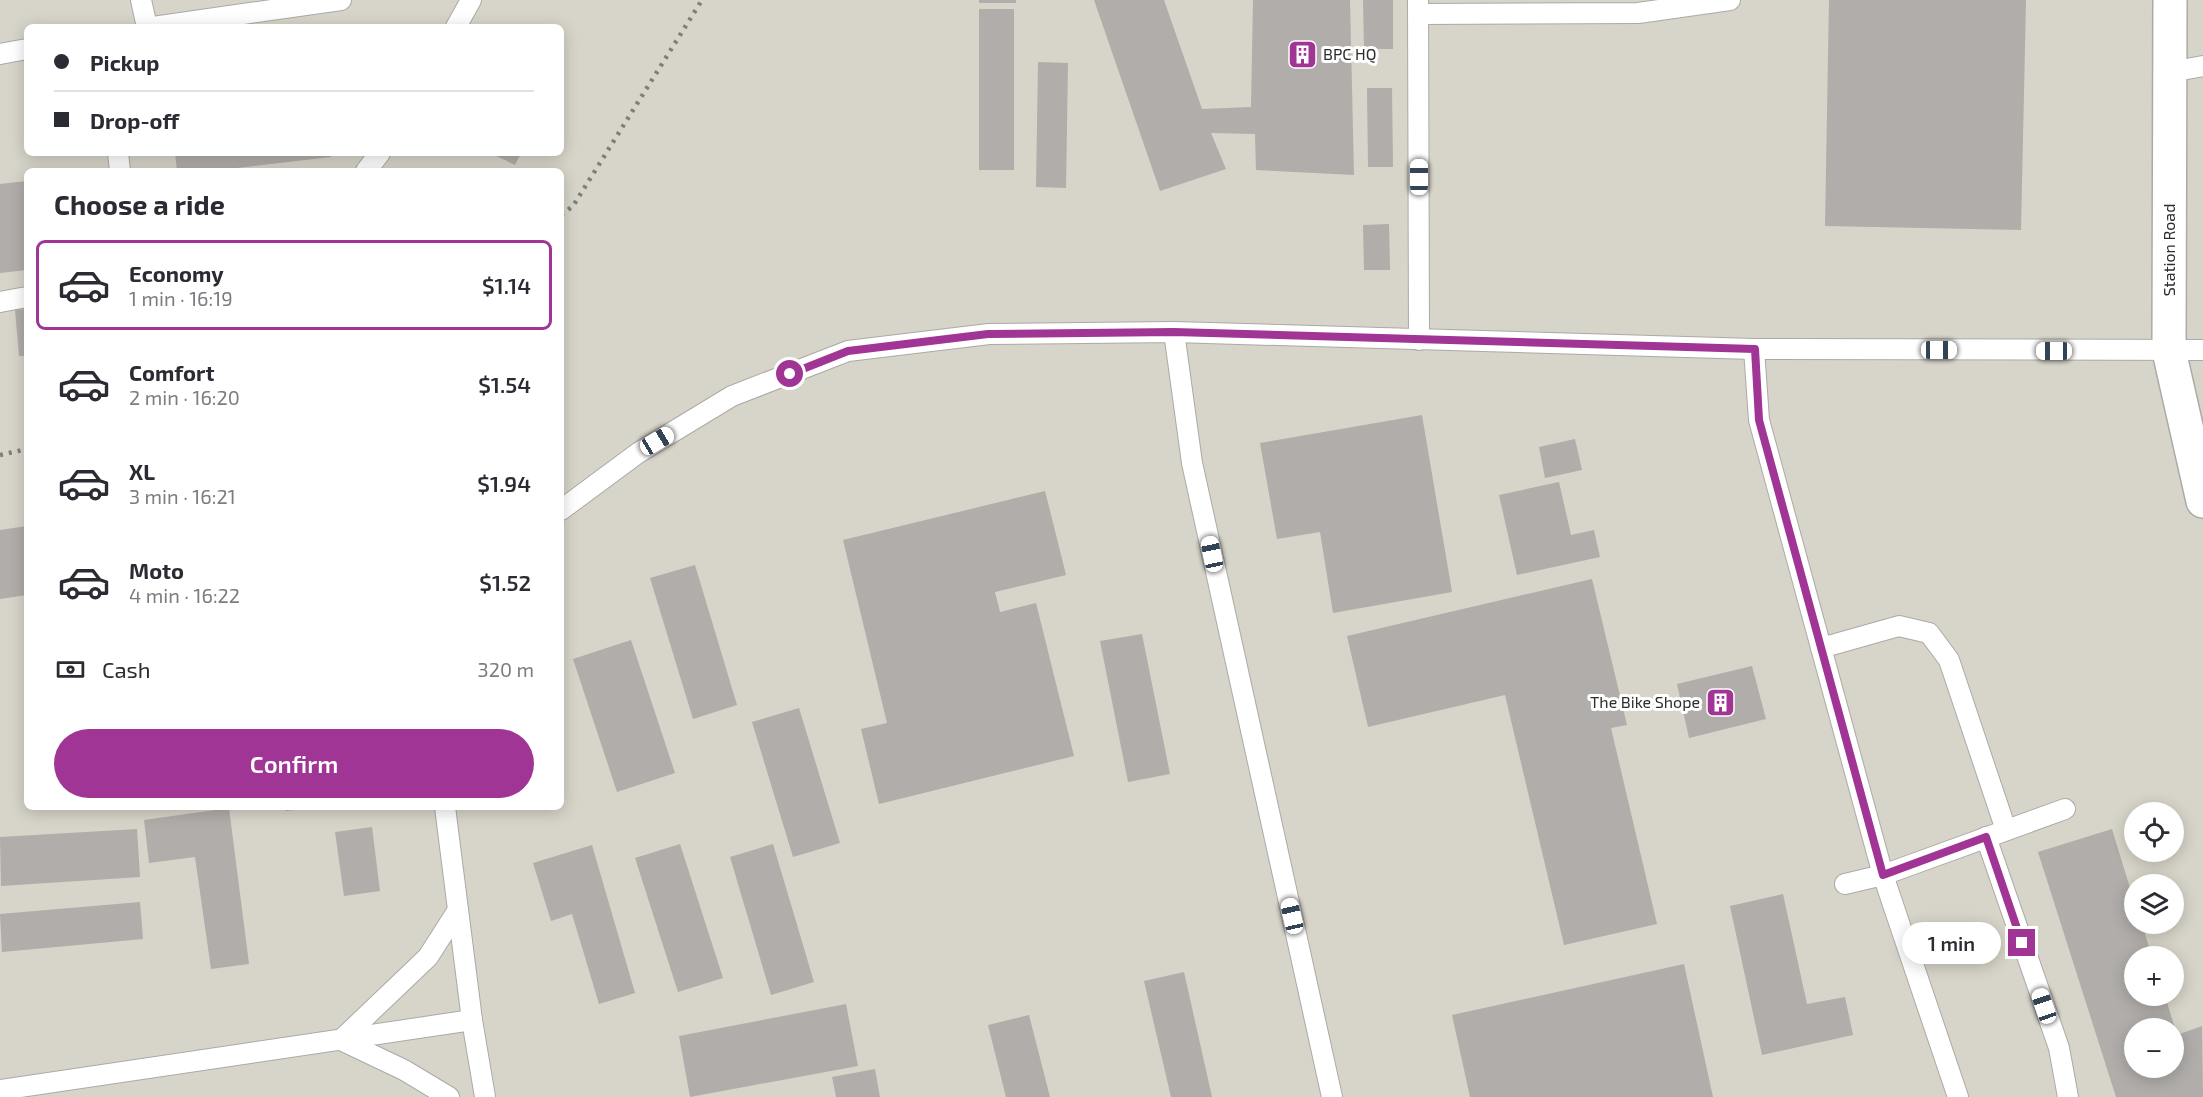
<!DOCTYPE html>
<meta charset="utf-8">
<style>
:root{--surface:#fff;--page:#f7f7f7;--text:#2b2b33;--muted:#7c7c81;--line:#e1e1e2;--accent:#a03596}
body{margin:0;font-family:"Exo 2",sans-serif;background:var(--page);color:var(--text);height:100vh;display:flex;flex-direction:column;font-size:22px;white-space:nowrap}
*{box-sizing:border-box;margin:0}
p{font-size:20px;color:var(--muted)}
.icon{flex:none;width:33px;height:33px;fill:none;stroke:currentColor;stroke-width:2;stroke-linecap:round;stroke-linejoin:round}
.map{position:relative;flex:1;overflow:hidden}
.panel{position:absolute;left:24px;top:168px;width:540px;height:642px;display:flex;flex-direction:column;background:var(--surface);border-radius:9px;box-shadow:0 3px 15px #0003}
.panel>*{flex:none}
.banner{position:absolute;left:24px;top:24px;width:540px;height:132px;border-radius:9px;box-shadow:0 3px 15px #0003;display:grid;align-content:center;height:132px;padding:0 30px;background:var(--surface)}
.controls{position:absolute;left:2124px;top:802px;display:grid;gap:12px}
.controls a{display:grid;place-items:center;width:60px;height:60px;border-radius:50%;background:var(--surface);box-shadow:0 3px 15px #0003;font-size:30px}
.end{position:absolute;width:27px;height:27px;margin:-14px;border:8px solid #a03596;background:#fff;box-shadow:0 0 0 3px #fff}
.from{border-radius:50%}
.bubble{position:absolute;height:42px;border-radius:21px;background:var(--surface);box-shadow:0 3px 15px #0003;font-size:20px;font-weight:600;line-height:42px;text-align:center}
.car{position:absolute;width:18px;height:36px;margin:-18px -9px;border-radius:8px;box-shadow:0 0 4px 2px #0007;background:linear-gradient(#fff 24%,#345 0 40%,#fff 0 76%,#345 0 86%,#fff 0)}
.banner b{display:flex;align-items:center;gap:21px;height:57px;font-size:22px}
.banner b+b{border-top:2px solid var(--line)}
.banner i{width:15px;height:15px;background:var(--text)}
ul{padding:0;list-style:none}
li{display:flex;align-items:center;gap:18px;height:90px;margin:0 12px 9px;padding:0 18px;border:3px solid transparent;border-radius:9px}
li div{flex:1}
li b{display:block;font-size:22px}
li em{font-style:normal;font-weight:600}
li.selected{border-color:var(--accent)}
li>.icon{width:54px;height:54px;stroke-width:1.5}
h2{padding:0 30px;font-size:27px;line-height:72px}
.pay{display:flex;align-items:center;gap:15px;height:66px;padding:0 30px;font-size:22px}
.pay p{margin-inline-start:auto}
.action{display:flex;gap:12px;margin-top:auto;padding:12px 30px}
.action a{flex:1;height:69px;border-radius:36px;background:var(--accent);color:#fff;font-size:24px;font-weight:600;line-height:69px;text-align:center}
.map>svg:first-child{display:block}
.built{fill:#d7d4c9;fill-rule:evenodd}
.building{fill:#b0adaa;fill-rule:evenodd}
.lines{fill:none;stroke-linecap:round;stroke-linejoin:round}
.lane-casing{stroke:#abaaa6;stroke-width:22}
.street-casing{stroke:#abaaa6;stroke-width:36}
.lane{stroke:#fff;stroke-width:20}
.street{stroke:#fff;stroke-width:33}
.rail{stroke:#7f7e7c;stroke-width:4.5;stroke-dasharray:3 6;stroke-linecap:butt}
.route{stroke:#a03596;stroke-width:8}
.labels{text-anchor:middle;stroke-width:6;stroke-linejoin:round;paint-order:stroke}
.poi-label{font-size:16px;fill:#2d2d2b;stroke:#fff;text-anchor:start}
.street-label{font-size:16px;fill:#2d2d2b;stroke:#fff}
</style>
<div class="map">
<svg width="2203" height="1097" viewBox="0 0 2203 1097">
<rect width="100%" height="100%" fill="#e0dedb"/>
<path class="built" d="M0,0H2203V1097H0ZM27,27H561V153H27ZM27,171H561V807H27ZM2134,813H2174V852H2134ZM2134,885H2174V924H2134ZM2134,957H2174V996H2134ZM2134,1029H2174V1068H2134Z"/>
<g class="building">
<rect x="979" y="0" width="37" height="3"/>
<path d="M1094,0H1164L1202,109L1251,107L1253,0H1350L1354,175L1256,170L1255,134L1211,133L1226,169L1160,191Z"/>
<path d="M1363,0H1393V49H1364Z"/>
<path d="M1829,0H2026L2021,230L1825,226Z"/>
<rect x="979" y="9" width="35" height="161"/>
<path d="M1038,62L1068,63L1066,188L1036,187Z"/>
<path d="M1367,88H1392L1393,167H1368Z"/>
<path d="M175,153H331V157L212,171H177Z"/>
<path d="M490,153H521L515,165Z"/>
<path d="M27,181V270L0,273V184Z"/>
<path d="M1389,224L1390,270H1364L1363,225Z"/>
<path d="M27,309V356H19L15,310Z"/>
<path d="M1422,415L1452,592L1333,613L1320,532L1277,539L1260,443Z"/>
<path d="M1575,439L1582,470L1545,478L1539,447Z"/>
<path d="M1559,482L1571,535L1594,530L1600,557L1517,575L1499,495Z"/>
<path d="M1045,491L1066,575L995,592L1000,612L1036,603L1074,756L879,804L861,729L887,723L843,540Z"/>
<path d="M27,526V595L0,599V530Z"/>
<path d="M695,565L737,705L693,719L650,578Z"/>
<path d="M1592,579L1627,725L1611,728L1657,924L1564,945L1505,695L1368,727L1347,636Z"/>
<path d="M1142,634L1170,774L1128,782L1100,641Z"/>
<path d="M631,640L675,773L617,792L573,659Z"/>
<path d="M1752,666L1766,719L1689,738L1677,684Z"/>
<path d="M799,708L840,843L793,857L752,722Z"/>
<path d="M285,807H307V808L286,811Z"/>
<path d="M229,808L249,964L211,969L195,857L149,863L144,820Z"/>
<path d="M372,827L380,891L344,896L335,832Z"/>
<path d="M137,829L140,877L1,886L0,837Z"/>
<path d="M2112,829L2134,901V924H2142L2152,957H2134V996H2165L2177,1035L2202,1026L2203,1097H2116L2038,852ZM2134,1029H2174V1068H2134Z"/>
<path d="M680,844L723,978L678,992L635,858Z"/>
<path d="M773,844L814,982L771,995L730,857Z"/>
<path d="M592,845L635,993L599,1004L572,914L551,921L533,863Z"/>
<path d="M1783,894L1807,1004L1845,997L1853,1035L1762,1055L1730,906Z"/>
<path d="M140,902L143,939L2,952L0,914Z"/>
<path d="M1684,964L1713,1097H1470L1452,1015Z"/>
<path d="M1184,972L1212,1097H1171L1144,981Z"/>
<path d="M846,1004L858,1066L690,1097L679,1036Z"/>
<path d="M1029,1015L1050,1097H1006L988,1025Z"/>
<path d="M875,1069L880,1097H836L832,1077Z"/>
</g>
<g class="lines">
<defs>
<g id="lane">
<path d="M141,0L147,27"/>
<path d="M1418,0L1419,340"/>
<path d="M1419,14L1638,13L1730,0"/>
<path d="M153,27L341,0"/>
<path d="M456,27L471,0"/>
<path d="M0,54L27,49"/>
<path d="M2170,72L2203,66"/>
<path d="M118,153L120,171"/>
<path d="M366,171L380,153"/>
<path d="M0,302L27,297"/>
<path d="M1174,332L1192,463L1332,1097"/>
<path d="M1754,349L1759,420L1883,875L1958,1097"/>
<path d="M561,510L638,453L732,396L848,351L989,334L1174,332L1754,349L2203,350"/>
<path d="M1821,648L1899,626L1929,633L1949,660L2006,830"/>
<path d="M445,807L472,1020L485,1097"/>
<path d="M1986,837L2059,1048L2068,1097"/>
<path d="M1845,884L1883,875L2065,809"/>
<path d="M341,1040L428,957L458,910"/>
<path d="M341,1040L404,1070L449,1097"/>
<path d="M0,1090L472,1020"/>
</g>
<path id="street" d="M2170,0L2169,351L2203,501"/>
</defs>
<use href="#lane" class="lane-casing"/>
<use href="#street" class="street-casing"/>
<use href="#lane" class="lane"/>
<use href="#street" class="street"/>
<g class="rail">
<path d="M561,215L573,206L702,0"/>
<path d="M0,455L27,449"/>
</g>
</g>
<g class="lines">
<path class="route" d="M790,374L848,351L988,334L1174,332L1755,349L1759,420L1883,875L1986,837L2022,943"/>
</g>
<defs>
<symbol id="building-square" viewBox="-11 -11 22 22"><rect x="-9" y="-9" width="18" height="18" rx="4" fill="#a03596" stroke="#fff"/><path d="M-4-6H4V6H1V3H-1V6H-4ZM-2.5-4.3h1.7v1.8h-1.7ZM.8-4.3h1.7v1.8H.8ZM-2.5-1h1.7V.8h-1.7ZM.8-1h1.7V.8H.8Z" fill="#fff"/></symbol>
</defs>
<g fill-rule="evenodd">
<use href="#building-square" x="1286" y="38" width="33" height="33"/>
<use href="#building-square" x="1704" y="686" width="33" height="33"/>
</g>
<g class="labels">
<g class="poi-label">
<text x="1323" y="60">BPC HQ</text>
<text x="1700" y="708" text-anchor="end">The Bike Shope</text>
</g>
<g class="street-label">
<text transform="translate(2169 250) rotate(-90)" y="6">Station Road</text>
</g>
</g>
</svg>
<div class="controls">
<a><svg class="icon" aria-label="locate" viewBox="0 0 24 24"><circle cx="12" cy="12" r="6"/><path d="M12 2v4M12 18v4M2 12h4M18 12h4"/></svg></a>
<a><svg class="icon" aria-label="layers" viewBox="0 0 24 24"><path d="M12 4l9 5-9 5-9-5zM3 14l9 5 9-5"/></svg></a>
<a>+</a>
<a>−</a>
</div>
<i class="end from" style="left:790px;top:374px"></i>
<i class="end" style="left:2022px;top:943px"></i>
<div class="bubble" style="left:1902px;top:922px;width:99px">1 min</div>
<i class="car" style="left:1419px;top:177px;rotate:0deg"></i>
<i class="car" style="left:1939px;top:350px;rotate:90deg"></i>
<i class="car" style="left:2054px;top:351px;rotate:270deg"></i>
<i class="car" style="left:657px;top:441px;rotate:59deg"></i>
<i class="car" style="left:1212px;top:554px;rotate:348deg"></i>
<i class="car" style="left:1292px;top:916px;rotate:347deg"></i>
<i class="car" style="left:2044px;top:1006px;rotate:341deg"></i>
<div class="banner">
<b><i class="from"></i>Pickup</b>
<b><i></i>Drop-off</b>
</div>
<section class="panel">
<h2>Choose a ride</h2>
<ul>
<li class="selected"><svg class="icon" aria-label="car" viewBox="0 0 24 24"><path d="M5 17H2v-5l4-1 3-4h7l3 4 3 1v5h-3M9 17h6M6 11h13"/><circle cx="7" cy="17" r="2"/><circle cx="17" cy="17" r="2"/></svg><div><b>Economy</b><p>1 min · 16:19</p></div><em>$1.14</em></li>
<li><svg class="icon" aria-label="car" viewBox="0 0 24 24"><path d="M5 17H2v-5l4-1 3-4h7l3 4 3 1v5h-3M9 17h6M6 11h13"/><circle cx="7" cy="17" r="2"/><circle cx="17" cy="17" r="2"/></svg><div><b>Comfort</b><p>2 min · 16:20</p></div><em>$1.54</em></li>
<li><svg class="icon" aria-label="car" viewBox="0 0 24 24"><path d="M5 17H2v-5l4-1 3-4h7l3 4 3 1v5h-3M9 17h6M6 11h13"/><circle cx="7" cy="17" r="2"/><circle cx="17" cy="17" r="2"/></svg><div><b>XL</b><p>3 min · 16:21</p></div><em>$1.94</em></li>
<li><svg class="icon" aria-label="car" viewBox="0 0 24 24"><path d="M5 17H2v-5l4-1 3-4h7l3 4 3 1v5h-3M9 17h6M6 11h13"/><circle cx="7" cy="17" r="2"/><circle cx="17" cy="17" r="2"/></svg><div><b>Moto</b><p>4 min · 16:22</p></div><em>$1.52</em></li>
</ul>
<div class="pay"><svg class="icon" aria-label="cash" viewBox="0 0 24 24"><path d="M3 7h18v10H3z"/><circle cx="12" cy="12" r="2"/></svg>Cash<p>320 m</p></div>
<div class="action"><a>Confirm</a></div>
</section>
</div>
